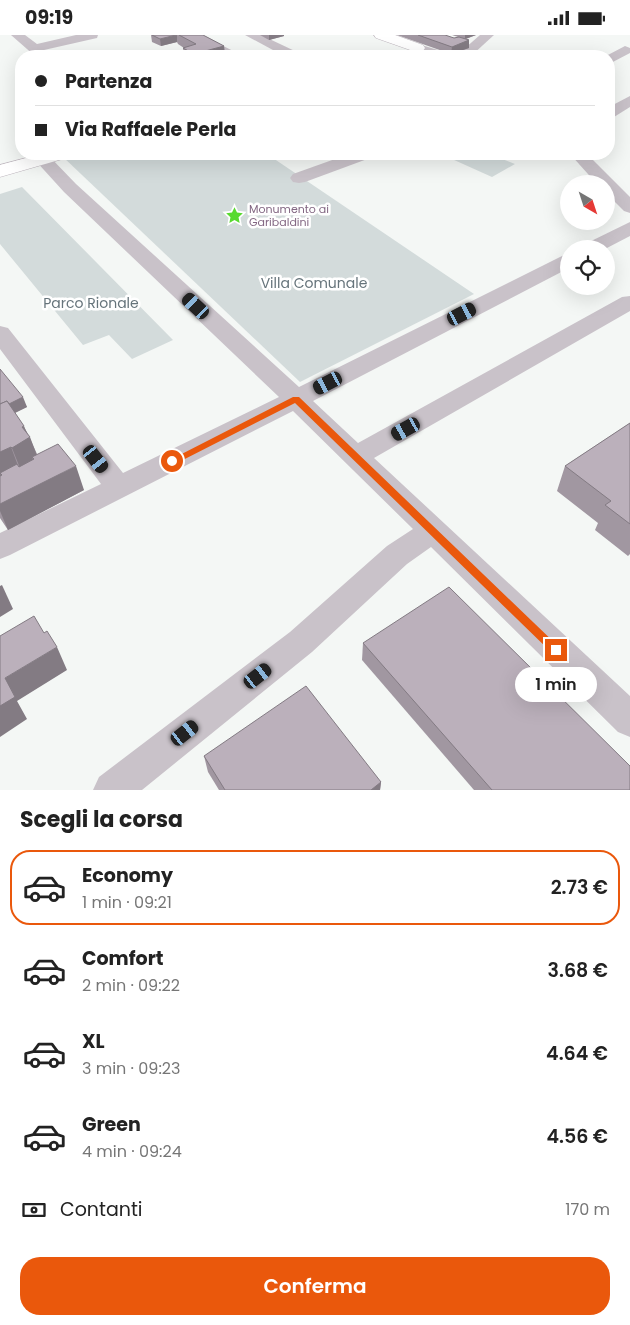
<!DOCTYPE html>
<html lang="it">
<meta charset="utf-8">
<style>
:root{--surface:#fff;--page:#f6f6f6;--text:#222;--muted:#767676;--line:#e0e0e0;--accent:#ea580c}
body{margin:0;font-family:Poppins,sans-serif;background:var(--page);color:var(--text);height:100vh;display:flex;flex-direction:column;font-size:19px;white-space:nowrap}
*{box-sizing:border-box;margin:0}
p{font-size:16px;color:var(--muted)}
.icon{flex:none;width:28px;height:28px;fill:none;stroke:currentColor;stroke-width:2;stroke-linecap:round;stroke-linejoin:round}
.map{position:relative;height:755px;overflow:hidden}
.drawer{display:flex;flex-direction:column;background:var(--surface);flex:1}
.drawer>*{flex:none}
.hud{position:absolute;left:15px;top:15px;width:600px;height:110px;border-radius:20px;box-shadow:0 5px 20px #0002;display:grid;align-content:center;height:110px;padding:0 20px;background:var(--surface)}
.needle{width:32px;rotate:141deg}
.fabs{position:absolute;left:560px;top:140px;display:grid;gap:10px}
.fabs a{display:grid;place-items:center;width:55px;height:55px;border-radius:50%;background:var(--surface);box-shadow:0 5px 20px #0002;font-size:25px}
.end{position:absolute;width:22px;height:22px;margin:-11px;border:6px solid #ea580c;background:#fff;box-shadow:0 0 0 2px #fff}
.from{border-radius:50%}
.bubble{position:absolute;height:35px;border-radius:18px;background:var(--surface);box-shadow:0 5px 20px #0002;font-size:16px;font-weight:600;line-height:35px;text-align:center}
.car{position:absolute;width:15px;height:30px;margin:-15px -8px;border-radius:6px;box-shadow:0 0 4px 1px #0007;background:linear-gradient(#222 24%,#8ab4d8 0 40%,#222 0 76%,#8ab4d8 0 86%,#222 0)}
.hud b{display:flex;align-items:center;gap:18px;height:48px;font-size:19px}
.hud b+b{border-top:1px solid var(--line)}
.hud i{width:12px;height:12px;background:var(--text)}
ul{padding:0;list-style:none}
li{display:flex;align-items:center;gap:15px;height:75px;margin:0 10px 8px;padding:0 10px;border:2px solid transparent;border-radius:20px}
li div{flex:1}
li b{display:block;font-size:19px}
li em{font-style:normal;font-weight:600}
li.on{border-color:var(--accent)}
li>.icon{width:45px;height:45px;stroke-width:1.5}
h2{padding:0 20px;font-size:22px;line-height:60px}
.pay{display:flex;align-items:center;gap:12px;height:55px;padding:0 20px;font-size:19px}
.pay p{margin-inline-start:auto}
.primary-button{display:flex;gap:10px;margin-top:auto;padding:10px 20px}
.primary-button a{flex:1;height:58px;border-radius:20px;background:var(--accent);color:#fff;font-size:20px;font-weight:600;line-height:58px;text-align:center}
.status{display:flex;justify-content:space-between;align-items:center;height:35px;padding:0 25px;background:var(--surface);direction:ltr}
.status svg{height:14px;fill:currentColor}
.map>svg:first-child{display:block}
.green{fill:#d3dbdb}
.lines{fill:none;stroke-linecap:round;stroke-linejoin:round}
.major-casing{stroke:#bdb5bd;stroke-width:1}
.minor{fill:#c9c2c9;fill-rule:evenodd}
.major{fill:#fff;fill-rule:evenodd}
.wall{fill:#a197a1}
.shaded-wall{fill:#837b83}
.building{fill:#bbb0bb;stroke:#837b83}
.route{fill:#ea580c}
.labels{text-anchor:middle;stroke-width:5;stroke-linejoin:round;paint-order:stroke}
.far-poi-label{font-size:11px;fill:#836783;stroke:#fff;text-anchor:start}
.park-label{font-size:14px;fill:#66747b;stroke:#fff}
</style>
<div class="status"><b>09:19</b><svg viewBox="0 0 49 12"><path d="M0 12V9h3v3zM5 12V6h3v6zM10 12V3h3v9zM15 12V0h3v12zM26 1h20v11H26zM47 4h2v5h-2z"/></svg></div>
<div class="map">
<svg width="630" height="755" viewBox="0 0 630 755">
<rect width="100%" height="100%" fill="#f4f7f5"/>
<g class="green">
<path d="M69,119H267L474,259L300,347L62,121Z"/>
<path d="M445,119H489L515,129L492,142L443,120Z"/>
<path d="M22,152L173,305L132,324L109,300L83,310L0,209V159Z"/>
</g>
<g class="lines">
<defs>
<g id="major">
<path d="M374,0H395L423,10L425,13L423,16H413L376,3Z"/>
<path d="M41,119H69L66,123L0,142V130Z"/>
</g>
</defs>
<use href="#major" class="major-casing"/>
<g class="minor">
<path d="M11,0H25L37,9L76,0H98L97,3L44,15L50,21H35Z"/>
<path d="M186,0H202L237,18L239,21H222Z"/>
<path d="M245,0H261L299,18L301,21H284Z"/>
<path d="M480,0H494L471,21H456Z"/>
<path d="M418,9L448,18L450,21C438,22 420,22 411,13Z"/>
<path d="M625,11L630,13V18L609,29V21H606Z"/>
<path d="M630,61V72L614,82L609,84V72Z"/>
<path d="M42,119L48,120L76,149L299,352L562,221L569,219V233L313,366L358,408L622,262L630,261V276L374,423L630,661V702L618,697L431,512L407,529L312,617L142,755H93L99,742L290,597L387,511L413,494L293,376L10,520L0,524V498L101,449L0,314V291L8,293L123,438L279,362L64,157L34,124L36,120Z"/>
<path d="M349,119H372L370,123L305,147L299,148L293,147L290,143L293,139Z"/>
<path d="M570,119H587L630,162V178L624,176L606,158V149H597Z"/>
<path d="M630,187V201L605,214H580L583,210Z"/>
</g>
<use href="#major" class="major"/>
</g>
<g class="wall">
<path d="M151,0H203L224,11L225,21H184L183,13H184L178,9L177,7L161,11L152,7Z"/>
<path d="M260,0H284V1L269,5Z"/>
<path d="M397,0H445L454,3L458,2L452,0H476L466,4L469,5V13L451,19Z"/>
<path d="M0,334L27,372L15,378L27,397L37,419L84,455L8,495L0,483Z"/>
<path d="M630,388V519L628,521L595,495L598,488L557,456L565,431Z"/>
<path d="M363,608L630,755H474L362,625Z"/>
<path d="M204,721L381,747L380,755H219L208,737Z"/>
</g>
<g class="shaded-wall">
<path d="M177,0V7L161,11L160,4Z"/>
<path d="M269,0H284V1L269,5Z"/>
<path d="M465,0H476L465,4Z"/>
<path d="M469,5V13L451,19L452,12Z"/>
<path d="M224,11L225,21H194V19Z"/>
<path d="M23,362L27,372L0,385V373Z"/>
<path d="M24,391L29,403L30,402L39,426L34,424L32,422L35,429L22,438L12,413L22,392Z"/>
<path d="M11,412L20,436L2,440L0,438L5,449L0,451V417Z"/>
<path d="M76,431L84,455L8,495L0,476V469Z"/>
<path d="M2,550L13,574L0,582V551Z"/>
<path d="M57,612L67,635L17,666L27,684L0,702V671L5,643Z"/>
<path d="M381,747L380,755H371Z"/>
</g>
<g class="building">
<path d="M152,0H176L160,4Z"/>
<path d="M179,0H203L224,11L194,19L183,13L196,9Z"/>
<path d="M418,0H445L454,3L459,2L469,5L452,12Z"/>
<path d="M0,334L23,362L9,369L7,366L0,369Z"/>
<path d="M7,366L24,391L22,392L30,402L12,413L11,412L0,417V369Z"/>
<path d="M630,388V489L605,470L611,466L565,431Z"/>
<path d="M58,409L76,431L0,469V441L2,440L0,438L17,429L19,432L34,424L32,422Z"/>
<path d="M449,552L630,731V755H492L363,608Z"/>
<path d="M34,581L44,598L47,596L57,612L5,643L15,662L0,671V601Z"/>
<path d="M306,651L381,747L371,755H225L204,721Z"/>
</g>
<path class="route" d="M293,362H299L559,612L561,615L559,618H552L295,368L175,429L172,430L168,426Z"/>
<defs>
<symbol id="sight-bare" viewBox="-9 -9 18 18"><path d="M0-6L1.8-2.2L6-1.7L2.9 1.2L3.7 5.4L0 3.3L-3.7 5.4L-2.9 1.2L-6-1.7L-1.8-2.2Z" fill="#58da30" stroke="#fff" stroke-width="2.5" paint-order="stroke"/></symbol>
</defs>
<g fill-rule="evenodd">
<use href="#sight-bare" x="222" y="168" width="25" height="25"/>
</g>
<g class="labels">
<g class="far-poi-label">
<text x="249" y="178">Monumento ai<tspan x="249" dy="13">Garibaldini</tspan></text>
</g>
<g class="park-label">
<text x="314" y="253">Villa Comunale</text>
<text x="91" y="273">Parco Rionale</text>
</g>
</g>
</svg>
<div class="fabs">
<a><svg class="needle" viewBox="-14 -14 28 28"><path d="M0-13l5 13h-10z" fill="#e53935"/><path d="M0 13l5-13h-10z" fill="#767676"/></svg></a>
<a><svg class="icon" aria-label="locate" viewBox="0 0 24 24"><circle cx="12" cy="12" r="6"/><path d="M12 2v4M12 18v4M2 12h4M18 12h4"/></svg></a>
</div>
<i class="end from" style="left:172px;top:426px"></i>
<i class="end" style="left:556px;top:615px"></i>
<div class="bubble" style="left:515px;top:632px;width:82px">1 min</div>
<i class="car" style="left:196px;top:271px;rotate:313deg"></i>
<i class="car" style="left:462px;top:279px;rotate:63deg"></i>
<i class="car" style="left:328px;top:348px;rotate:243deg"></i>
<i class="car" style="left:406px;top:394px;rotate:241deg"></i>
<i class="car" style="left:96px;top:424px;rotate:142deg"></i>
<i class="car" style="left:258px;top:641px;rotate:52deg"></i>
<i class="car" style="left:185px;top:698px;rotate:52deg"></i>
<div class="hud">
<b><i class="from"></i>Partenza</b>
<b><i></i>Via Raffaele Perla</b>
</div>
</div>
<section class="drawer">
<h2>Scegli la corsa</h2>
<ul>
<li class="on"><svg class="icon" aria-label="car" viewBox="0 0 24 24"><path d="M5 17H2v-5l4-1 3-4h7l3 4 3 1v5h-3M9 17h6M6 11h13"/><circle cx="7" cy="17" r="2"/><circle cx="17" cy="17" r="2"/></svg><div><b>Economy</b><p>1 min · 09:21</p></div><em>2.73 €</em></li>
<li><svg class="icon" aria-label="car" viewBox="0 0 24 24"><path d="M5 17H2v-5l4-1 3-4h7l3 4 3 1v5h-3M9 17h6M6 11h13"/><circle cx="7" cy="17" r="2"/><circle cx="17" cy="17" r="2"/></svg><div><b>Comfort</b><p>2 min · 09:22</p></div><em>3.68 €</em></li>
<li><svg class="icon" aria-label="car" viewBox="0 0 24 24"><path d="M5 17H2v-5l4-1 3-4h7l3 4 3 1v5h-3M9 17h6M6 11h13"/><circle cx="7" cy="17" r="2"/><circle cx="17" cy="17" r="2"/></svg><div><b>XL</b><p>3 min · 09:23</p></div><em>4.64 €</em></li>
<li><svg class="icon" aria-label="car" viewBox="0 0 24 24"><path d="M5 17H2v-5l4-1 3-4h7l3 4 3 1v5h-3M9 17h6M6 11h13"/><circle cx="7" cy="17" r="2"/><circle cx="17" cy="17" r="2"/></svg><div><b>Green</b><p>4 min · 09:24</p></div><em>4.56 €</em></li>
</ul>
<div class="pay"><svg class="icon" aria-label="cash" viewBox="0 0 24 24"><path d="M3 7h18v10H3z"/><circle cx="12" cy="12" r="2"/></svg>Contanti<p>170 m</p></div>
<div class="primary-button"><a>Conferma</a></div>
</section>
